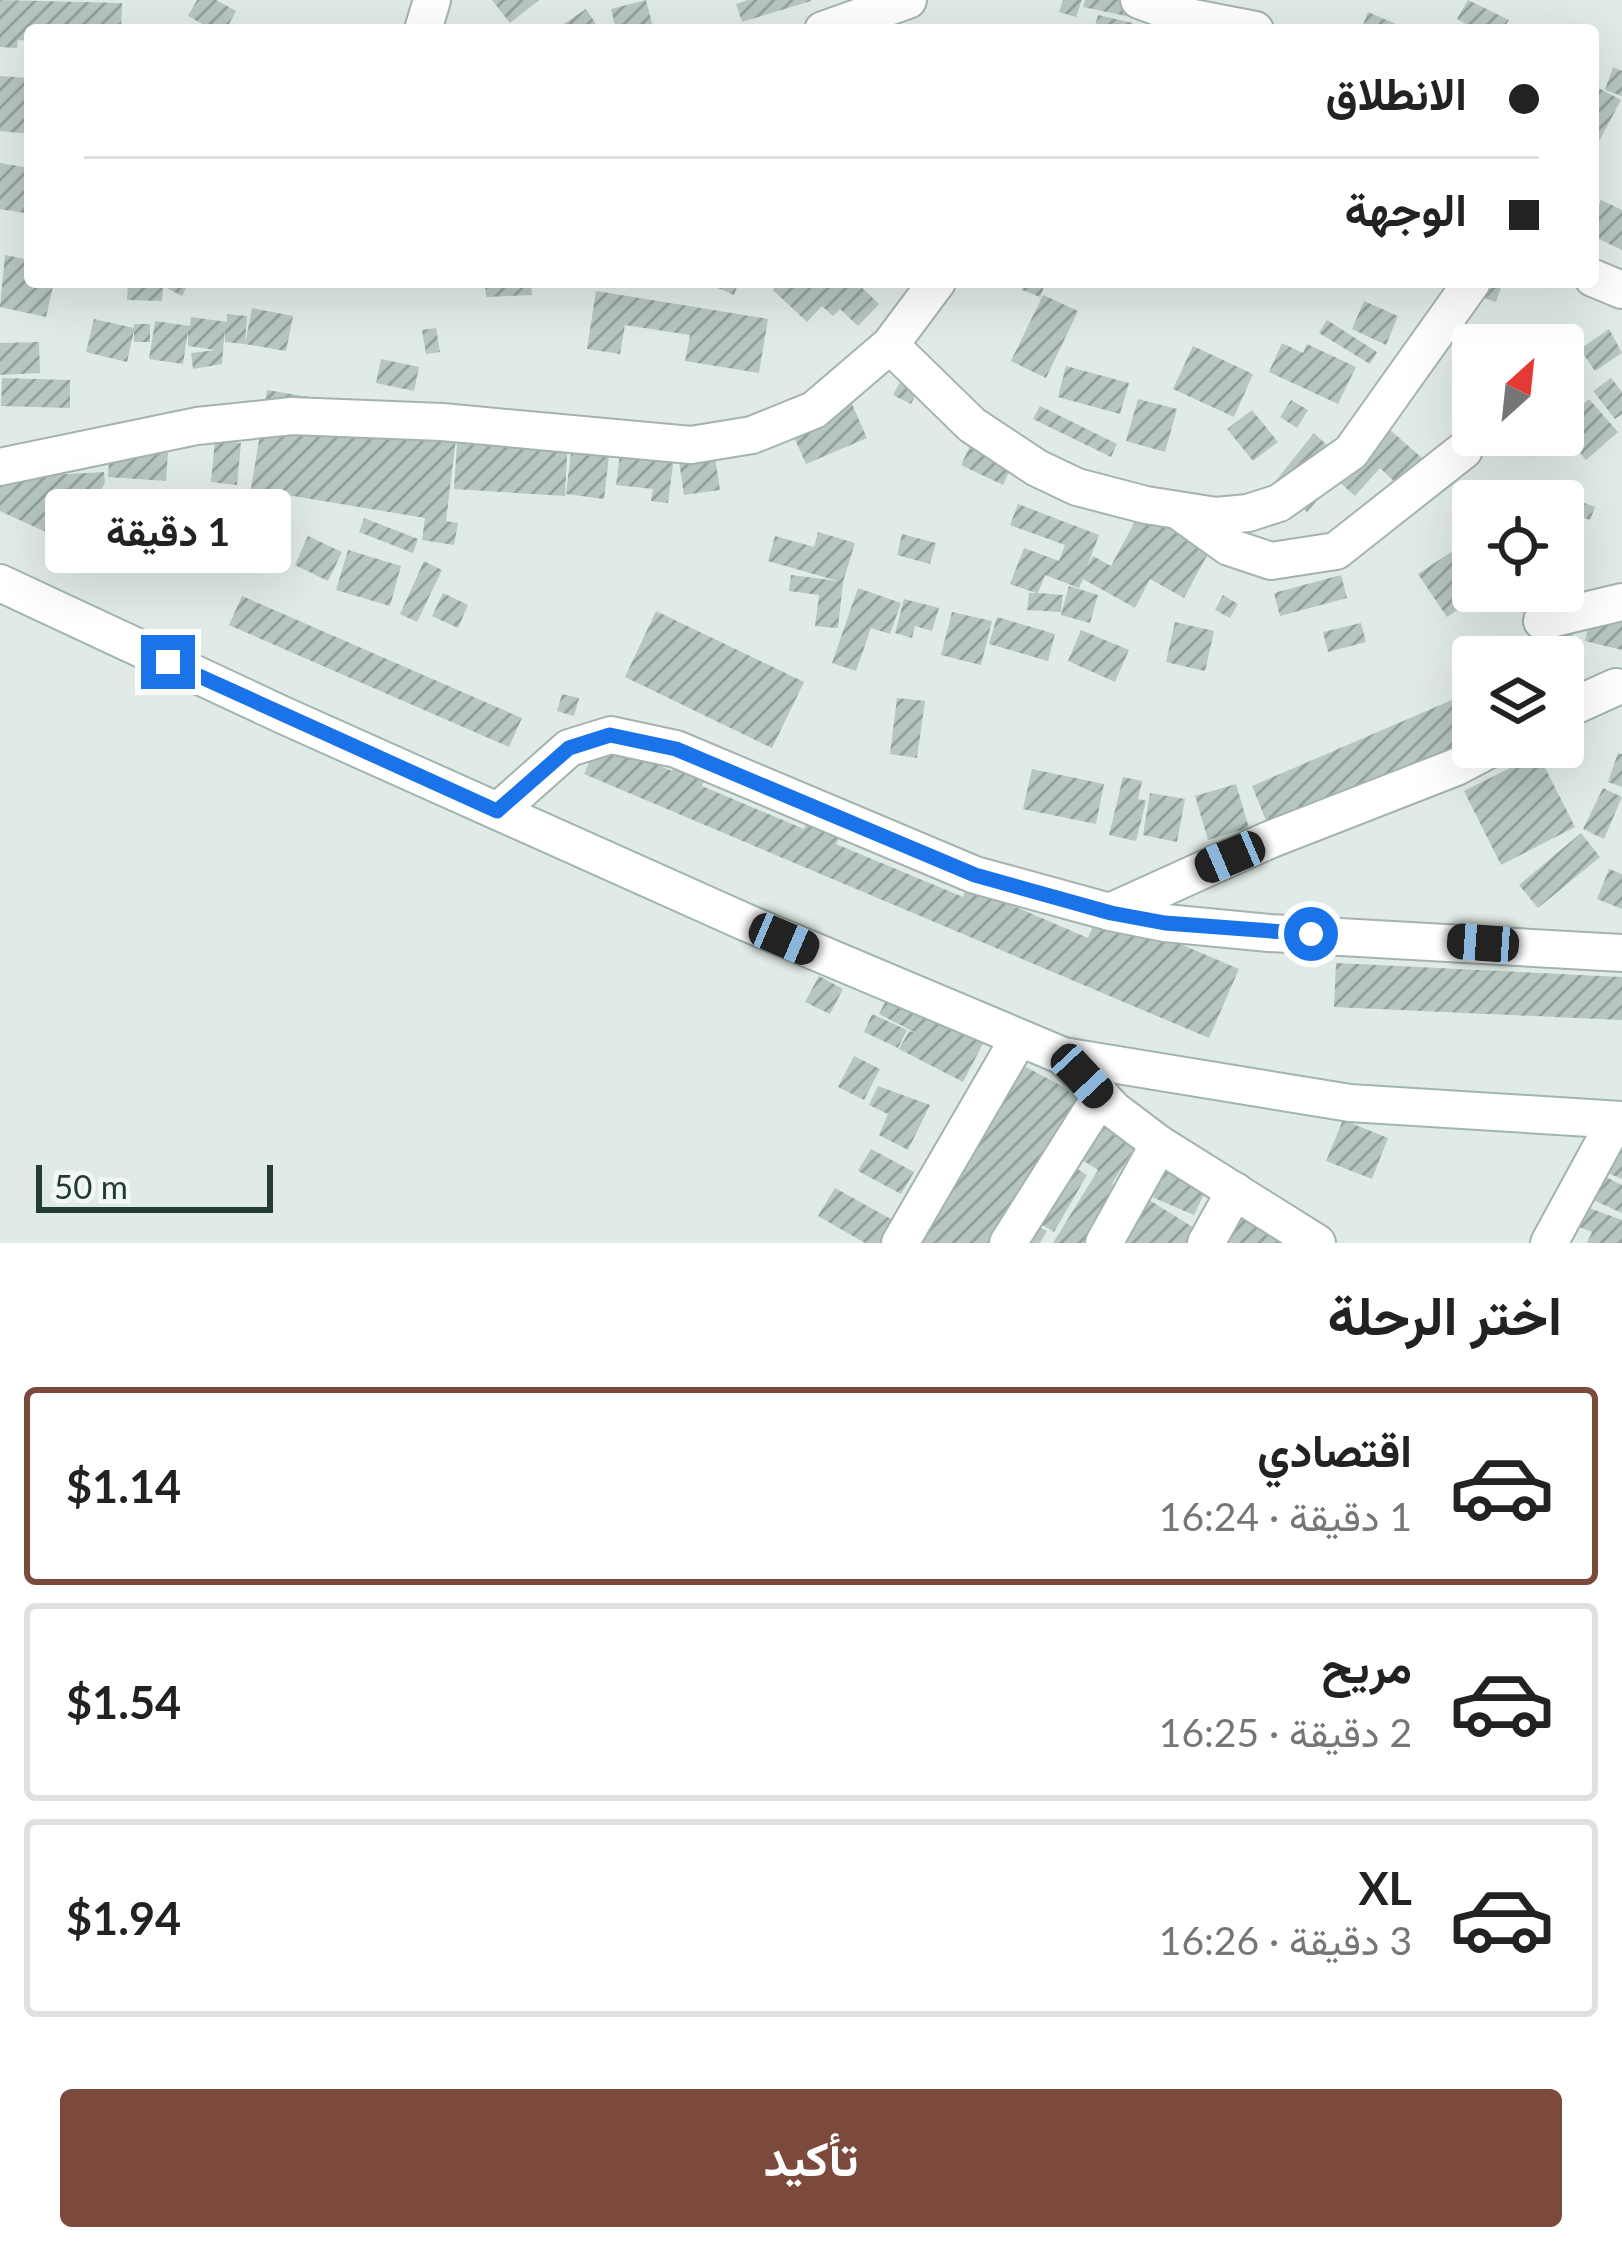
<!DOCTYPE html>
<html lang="ar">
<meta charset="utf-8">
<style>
:root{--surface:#fff;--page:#f6f6f6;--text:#222;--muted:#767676;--line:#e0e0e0;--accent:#7c493d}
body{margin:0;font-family:Lato,Vazirmatn,sans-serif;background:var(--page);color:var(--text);direction:rtl;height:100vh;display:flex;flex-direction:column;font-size:45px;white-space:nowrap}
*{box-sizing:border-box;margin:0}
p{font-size:39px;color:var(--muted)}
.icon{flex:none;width:66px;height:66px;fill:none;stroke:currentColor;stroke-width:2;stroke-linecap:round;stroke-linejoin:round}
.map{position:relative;height:1243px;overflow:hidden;direction:ltr}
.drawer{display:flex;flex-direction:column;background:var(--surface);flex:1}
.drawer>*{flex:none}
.guide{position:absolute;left:24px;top:24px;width:1575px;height:264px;border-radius:12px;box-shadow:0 12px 48px #0002;direction:rtl;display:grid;align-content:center;height:264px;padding:0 60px;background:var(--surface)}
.needle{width:78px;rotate:27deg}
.controls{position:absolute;left:1452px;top:324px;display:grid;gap:24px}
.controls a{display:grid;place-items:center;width:132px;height:132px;border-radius:12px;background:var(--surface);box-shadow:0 12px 48px #0002;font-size:60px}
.scale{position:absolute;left:36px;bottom:30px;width:237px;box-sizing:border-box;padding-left:12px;border:6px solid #223b33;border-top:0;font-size:33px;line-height:42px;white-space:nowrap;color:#223b33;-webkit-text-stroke:9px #f2f8f4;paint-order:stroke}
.end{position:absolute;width:54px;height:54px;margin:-27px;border:15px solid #1a73e8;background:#fff;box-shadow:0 0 0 6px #fff}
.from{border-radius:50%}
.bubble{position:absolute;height:84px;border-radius:12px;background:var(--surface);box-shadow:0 12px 48px #0002;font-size:39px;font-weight:700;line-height:84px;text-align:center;direction:rtl}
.car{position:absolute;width:36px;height:72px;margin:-36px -18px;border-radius:15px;box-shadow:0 0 9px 3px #0007;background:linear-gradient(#222 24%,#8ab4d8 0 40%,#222 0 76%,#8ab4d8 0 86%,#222 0)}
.guide b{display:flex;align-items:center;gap:42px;height:114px;font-size:45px}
.guide b+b{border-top:3px solid var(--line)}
.guide i{width:30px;height:30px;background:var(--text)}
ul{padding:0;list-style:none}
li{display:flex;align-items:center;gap:36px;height:198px;margin:0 24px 18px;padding:0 36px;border:6px solid var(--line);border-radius:12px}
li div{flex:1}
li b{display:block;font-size:45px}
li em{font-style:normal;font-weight:700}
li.on{border-color:var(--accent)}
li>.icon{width:108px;height:108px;stroke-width:1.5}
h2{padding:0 60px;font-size:54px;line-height:144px}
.primary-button{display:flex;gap:24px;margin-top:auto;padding:24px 60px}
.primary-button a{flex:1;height:138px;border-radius:12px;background:var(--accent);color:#fff;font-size:48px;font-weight:700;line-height:138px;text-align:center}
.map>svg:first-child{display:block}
.building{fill:url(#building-hatch)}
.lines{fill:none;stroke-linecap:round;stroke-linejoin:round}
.minor-casing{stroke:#a4b3ad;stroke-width:40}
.secondary-casing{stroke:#a0b6ad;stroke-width:40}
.minor{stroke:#fff;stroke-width:36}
.secondary{stroke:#fff;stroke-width:36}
.route{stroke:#1a73e8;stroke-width:15}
</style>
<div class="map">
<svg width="1622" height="1243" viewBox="0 0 1622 1243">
<defs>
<pattern id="building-hatch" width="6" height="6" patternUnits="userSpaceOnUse" patternTransform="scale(3)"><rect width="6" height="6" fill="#b7c6bf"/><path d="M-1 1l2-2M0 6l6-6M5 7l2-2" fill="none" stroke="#94a29c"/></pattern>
</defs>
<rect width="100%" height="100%" fill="#e1ebe6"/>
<g class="building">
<path d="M0,0L122,3L121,30H30V41L18,40L17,48L0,47Z"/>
<path d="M197,0H216L236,11L226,30H213L188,16Z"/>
<path d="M492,0H539L510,23Z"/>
<path d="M646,0L653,27L616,30L611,9Z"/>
<path d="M748,0H810L811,1L742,22L736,4Z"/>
<path d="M1063,0H1082L1076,17L1059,12Z"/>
<path d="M1085,0H1153L1130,3L1126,16L1083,7Z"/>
<path d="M1468,0L1509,20L1503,30H1476L1457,19Z"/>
<path d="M586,9L600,30H555Z"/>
<path d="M1368,12L1410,30H1361Z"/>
<path d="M1098,15L1133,23L1131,30H1094Z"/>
<path d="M1613,67L1622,71V96L1605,90Z"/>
<path d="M0,76L30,78V134L0,131Z"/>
<path d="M1593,85L1621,100L1596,147L1593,145Z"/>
<path d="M0,163L30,168V214L0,209Z"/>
<path d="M1601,200L1622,210V250L1593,236V216Z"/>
<path d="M5,255L30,260V282H54L46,317L0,307Z"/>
<path d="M128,282H189L182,296L163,286L162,301L127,300Z"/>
<path d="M485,282H531L532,295L486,297Z"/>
<path d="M704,282H739L734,295Z"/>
<path d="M781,282H856L879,304L858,326L840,309L833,316L822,306L807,322L773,290Z"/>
<path d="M1025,282H1046L1040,297L1022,290Z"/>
<path d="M1470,282H1503L1496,302L1467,292Z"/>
<path d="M596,291L768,319L759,373L685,361L690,335L625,325L620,354L587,349Z"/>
<path d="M1043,295L1078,311L1046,378L1011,361Z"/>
<path d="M1364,301L1398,316L1386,345L1352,329Z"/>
<path d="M252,308L293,316L286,351L245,344Z"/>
<path d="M227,314L247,316L245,344L225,342V328L222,364L193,369L191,353L216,350L188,346V331L183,364L149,359L155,321L190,326L191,317L227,322Z"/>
<path d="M94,319L134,328V324H150V342H134V331L127,362L86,352Z"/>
<path d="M1327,320L1377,352L1370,364L1319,333Z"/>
<path d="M436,328L440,352L426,354L422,330Z"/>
<path d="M1609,329L1622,353L1595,371L1580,349Z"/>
<path d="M39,342L40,373L0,375V343Z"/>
<path d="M1282,343L1303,353L1307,344L1356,367L1338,404L1269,372Z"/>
<path d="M1193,346L1253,374L1234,417L1173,389Z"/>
<path d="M381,359L419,367L414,391L376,383Z"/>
<path d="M1066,366L1129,383L1120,414L1058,397Z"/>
<path d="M840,377L867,438L806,464L779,403Z"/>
<path d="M903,377L920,386L911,404L893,395Z"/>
<path d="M2,378L70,380V408L1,406Z"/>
<path d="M1611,378L1622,392V414L1615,419L1593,391Z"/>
<path d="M267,390L458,422L446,521L458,523L454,545L422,540L425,518L251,489Z"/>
<path d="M1138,399L1177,409L1165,452L1126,441Z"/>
<path d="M1589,399L1618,432L1586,460L1563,433V421Z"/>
<path d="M1291,400L1308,410L1297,428L1280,417Z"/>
<path d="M1040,406L1117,444L1111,457L1033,419Z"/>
<path d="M1364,407L1422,458L1398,485L1380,468L1355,496L1319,464L1303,482L1320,497L1307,512L1274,483L1314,433L1329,447Z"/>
<path d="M1252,410L1278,442L1253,461L1227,429Z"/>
<path d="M458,429L568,436L565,496L454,489Z"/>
<path d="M623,429L711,431L720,490L684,495L676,441L668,503L651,501L653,489L616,485Z"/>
<path d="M573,435L611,439L604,499L566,494Z"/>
<path d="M215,440L241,443L237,485L211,482Z"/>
<path d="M973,440L1015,459L1003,485L961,465Z"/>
<path d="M110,449L168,453L166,481L108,477Z"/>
<path d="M104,472L105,482L85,524V550L0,511V478Z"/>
<path d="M1579,501L1595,507L1590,520L1574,514Z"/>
<path d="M1018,504L1099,535L1087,567L1093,556L1111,566L1140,512L1210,550L1184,598L1150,579L1135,608L1083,579L1079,588L1045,575L1038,593L1063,595L1061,612L1027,610L1029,593H1036L1010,584L1024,548L1059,561L1065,545L1010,525Z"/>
<path d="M364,518L418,539L413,553L359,532Z"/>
<path d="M818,532L855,543L843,582L838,628L815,626L819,595L789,591L791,575L838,581L768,561L775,536L814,547Z"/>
<path d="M902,534L936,543L930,564L897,555Z"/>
<path d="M308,536L342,552L328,581L295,565Z"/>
<path d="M1456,549L1473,573V591H1485L1447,617L1418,574Z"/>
<path d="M348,550L401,566L390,606L336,590Z"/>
<path d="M424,561L442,570L417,622L400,614Z"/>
<path d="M1341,575L1347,598L1280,616L1274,593Z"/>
<path d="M1069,586L1098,595L1090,623L1061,615Z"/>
<path d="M858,588L901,603L890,634L871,628L856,671L832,663Z"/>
<path d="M1528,591H1549L1545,609L1525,604Z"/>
<path d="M443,593L468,605L458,628L432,616Z"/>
<path d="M1223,595L1238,604L1230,618L1215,610Z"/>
<path d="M242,596L522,718L509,747L229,625Z"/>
<path d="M904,599L939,608L932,631L915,626L912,638L895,633Z"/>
<path d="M656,611L804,682L772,748L625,677Z"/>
<path d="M1592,611L1622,619V650L1585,641Z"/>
<path d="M952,612L992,621L981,665L941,655Z"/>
<path d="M997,617L1055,634L1048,661L989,644Z"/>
<path d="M1573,619V646H1546V620Z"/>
<path d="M1175,622L1214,631L1205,671L1166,662Z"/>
<path d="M1361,623L1366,642L1328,652L1323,632Z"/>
<path d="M1081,630L1129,650L1115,682L1068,661Z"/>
<path d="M1473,691V740L1269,828L1252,786Z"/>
<path d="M562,694L579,698L574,716L557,711Z"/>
<path d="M897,698L925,701L917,758L890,754Z"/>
<path d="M599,740L672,771L681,750L712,763L702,786L804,829L812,809L845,823L836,844L963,897L975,866L1010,881L1002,901L1088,938L1100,910L1239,969L1209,1038L584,774Z"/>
<path d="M1618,753L1622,754V787L1608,782Z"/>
<path d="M1538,754L1575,827L1501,865L1464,791Z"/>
<path d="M1032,769L1104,784L1096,824L1023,809Z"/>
<path d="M1123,777L1142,781L1138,799L1146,801L1136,841L1109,835Z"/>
<path d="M1236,784L1249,828L1208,840L1195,796Z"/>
<path d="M1603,788L1622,797L1604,839L1583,829Z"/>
<path d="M1150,793L1185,799L1177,842L1143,835Z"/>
<path d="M1581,833L1600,857L1538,908L1519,885Z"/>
<path d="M1609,869L1622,874V909L1597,899Z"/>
<path d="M1336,963L1622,977V1020L1334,1007Z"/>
<path d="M819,976L843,989L830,1014L805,1002Z"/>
<path d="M894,985L988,1034L963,1082L899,1049L909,1031L916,1033L879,1014Z"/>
<path d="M872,1014L907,1030L898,1048L864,1032Z"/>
<path d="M854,1056L880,1069L864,1100L838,1087Z"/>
<path d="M1011,1059L1079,1095L1016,1215L1047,1231L1040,1243H914Z"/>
<path d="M878,1086L930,1105L908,1150L879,1135L888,1114L869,1105Z"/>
<path d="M1102,1115L1140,1139L1112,1184L1127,1194L1130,1188L1199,1231L1192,1243H1053L1098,1170L1076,1156Z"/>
<path d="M1343,1120L1388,1138L1372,1179L1326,1161Z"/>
<path d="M1622,1125V1179L1596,1168Z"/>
<path d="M1152,1146L1225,1179L1215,1201L1203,1196L1194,1215L1133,1189Z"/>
<path d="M871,1149L914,1172L901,1194L858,1171Z"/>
<path d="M1067,1163L1087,1175L1054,1232L1034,1220Z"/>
<path d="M1604,1176L1622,1185V1213L1593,1200Z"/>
<path d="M835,1188L898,1223L886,1243H865L818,1216Z"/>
<path d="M1241,1189L1287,1243H1198Z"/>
<path d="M1581,1205L1622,1220V1243H1587L1592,1232L1574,1225Z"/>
</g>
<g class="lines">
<defs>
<g id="minor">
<path d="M1139,0L1183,16L1255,30"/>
<path d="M423,30L432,0"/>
<path d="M823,30L908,0"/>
<path d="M1593,278L1622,290"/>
<path d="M890,345L972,425L1037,468L1077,487L1146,505L1216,516L1248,513L1279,503L1351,452L1472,282"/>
<path d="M0,467L197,426L292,416L442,422L691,445L752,435L814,410L890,345L937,282"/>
<path d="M1183,514L1229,547L1271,561L1336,551L1464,450"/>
<path d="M1542,621L1622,602"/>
<path d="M1563,711L1616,687"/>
<path d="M498,811L569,748L611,735L676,749L975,875L1110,912L1165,923L1269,933L1622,953"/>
<path d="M1110,912L1269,840L1456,767L1494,747"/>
<path d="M1063,1056L1114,1110L1159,1144L1317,1243"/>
<path d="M900,1243L1019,1038"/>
<path d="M1008,1243L1101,1096"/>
<path d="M1104,1243L1159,1144"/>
<path d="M1206,1243L1235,1191"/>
<path d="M1549,1243L1616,1120"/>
</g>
<path id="secondary" d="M0,583L285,716L745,922L1063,1056L1350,1103L1622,1120"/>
</defs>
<use href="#minor" class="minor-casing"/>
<use href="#secondary" class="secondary-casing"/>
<use href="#minor" class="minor"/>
<use href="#secondary" class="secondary"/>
</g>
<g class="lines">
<path class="route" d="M168,662L497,811L569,748L610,735L676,749L975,875L1111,913L1165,923L1311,934"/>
</g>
</svg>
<div class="controls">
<a><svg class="needle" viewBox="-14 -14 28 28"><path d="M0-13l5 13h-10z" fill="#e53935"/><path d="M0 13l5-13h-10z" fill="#767676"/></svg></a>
<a><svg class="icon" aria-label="locate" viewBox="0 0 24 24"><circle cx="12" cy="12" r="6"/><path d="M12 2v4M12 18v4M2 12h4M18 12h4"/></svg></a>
<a><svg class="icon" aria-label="layers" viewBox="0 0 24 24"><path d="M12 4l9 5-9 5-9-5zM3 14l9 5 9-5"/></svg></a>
</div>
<div class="scale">50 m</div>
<i class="end from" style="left:1311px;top:934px"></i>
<i class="end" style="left:168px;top:662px"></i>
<div class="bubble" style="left:45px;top:489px;width:246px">1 دقيقة</div>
<i class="car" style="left:1230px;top:857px;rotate:247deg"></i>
<i class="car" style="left:784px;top:939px;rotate:113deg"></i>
<i class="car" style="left:1483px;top:943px;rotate:274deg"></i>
<i class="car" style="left:1082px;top:1076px;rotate:137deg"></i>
<div class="guide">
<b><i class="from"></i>الانطلاق</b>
<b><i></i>الوجهة</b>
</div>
</div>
<section class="drawer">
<h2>اختر الرحلة</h2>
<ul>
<li class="on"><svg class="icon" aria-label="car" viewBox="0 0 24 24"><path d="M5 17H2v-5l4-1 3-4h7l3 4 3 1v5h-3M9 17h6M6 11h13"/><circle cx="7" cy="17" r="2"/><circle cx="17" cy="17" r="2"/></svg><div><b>اقتصادي</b><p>1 دقيقة · 16:24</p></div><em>$1.14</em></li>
<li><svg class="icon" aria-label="car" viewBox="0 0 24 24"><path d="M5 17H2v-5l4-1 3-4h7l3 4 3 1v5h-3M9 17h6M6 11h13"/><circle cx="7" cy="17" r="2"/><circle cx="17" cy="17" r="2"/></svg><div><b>مريح</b><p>2 دقيقة · 16:25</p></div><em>$1.54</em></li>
<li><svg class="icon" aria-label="car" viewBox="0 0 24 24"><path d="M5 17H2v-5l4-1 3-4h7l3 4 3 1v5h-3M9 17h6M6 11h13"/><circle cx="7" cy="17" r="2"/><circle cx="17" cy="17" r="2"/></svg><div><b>XL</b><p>3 دقيقة · 16:26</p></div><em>$1.94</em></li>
</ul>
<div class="primary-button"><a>تأكيد</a></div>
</section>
